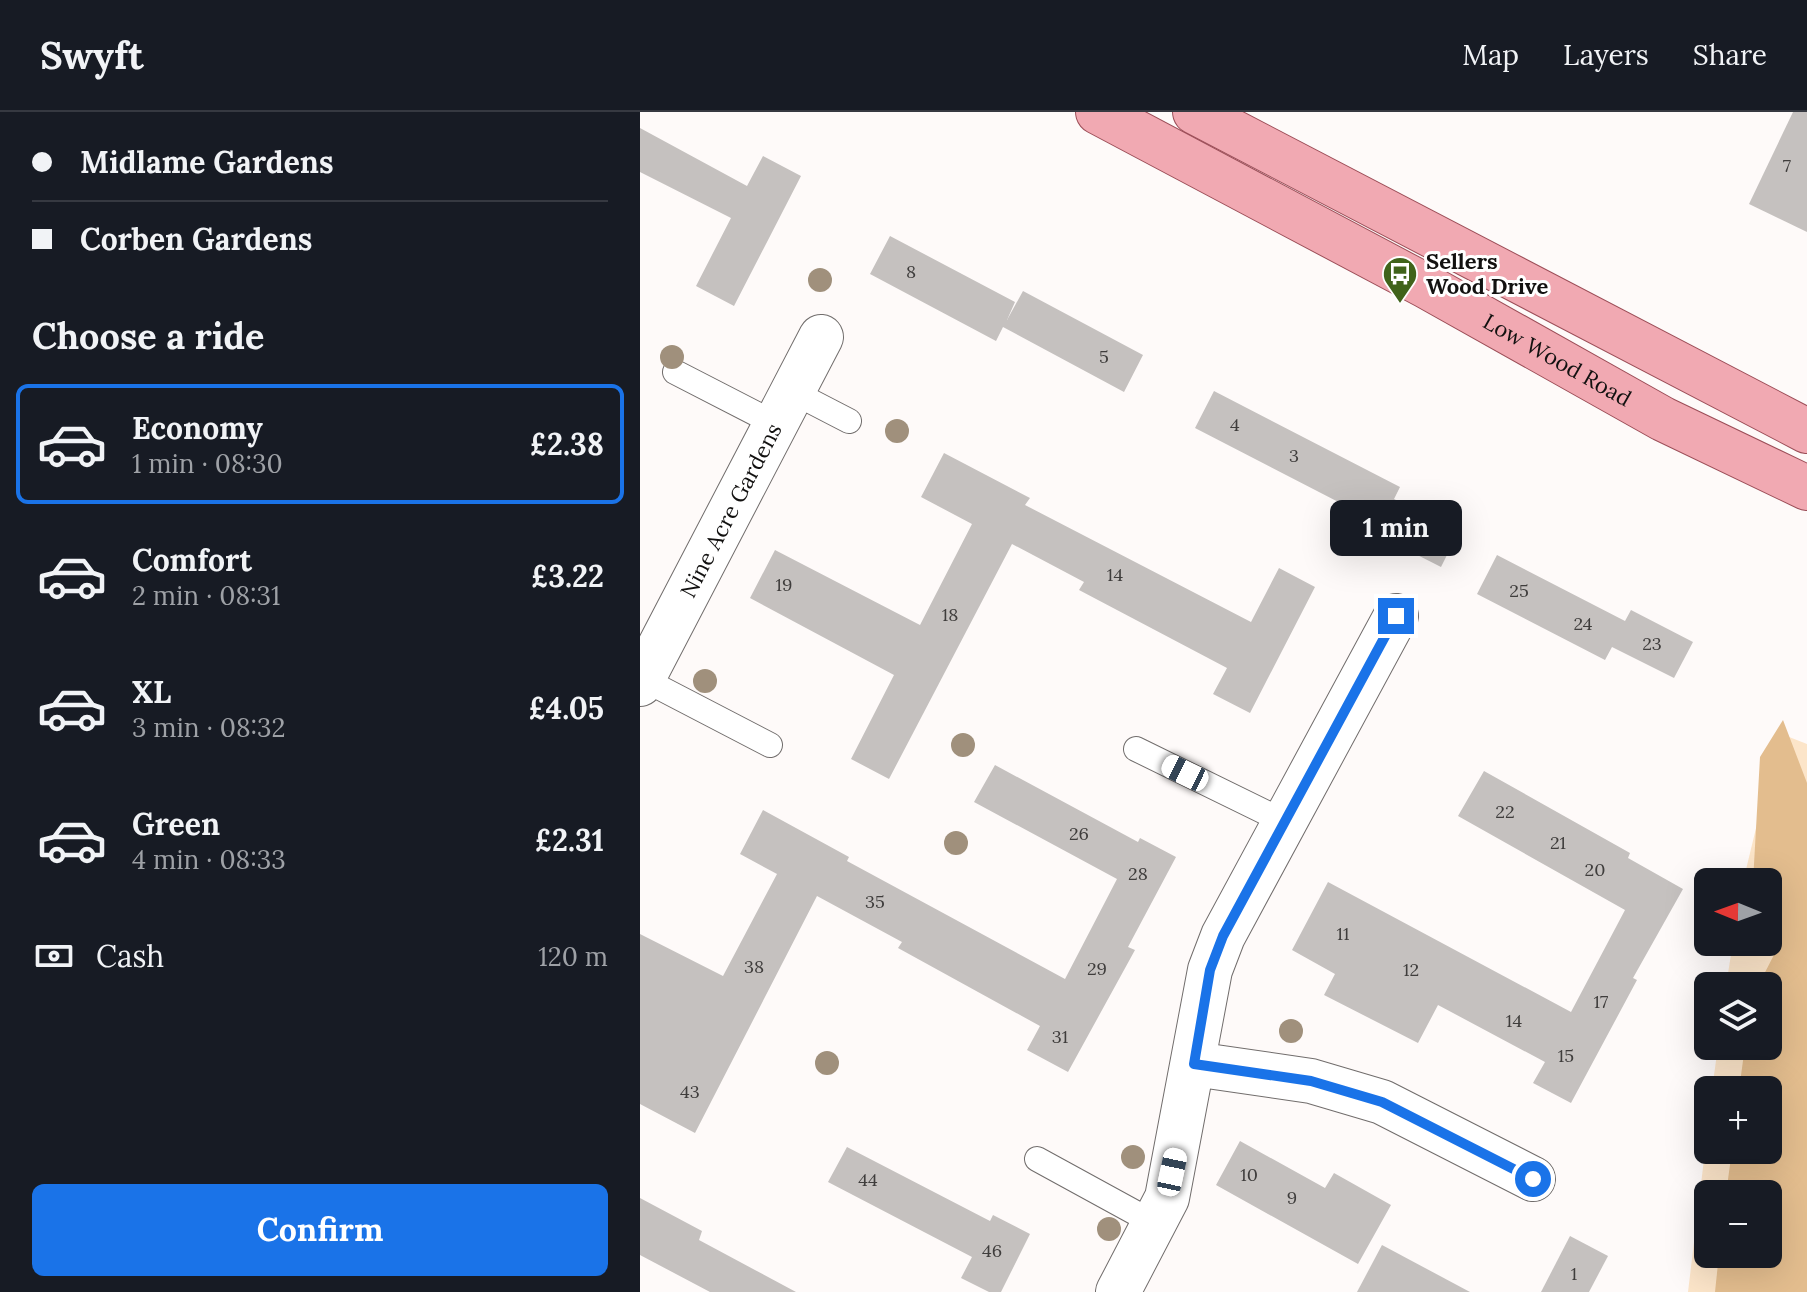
<!DOCTYPE html>
<meta charset="utf-8">
<style>
:root{--surface:#171b24;--page:#20242c;--text:#f1f3f6;--muted:#9ea1a6;--line:#363941;--accent:#1a73e8}
body{margin:0;font-family:Lora,serif;background:var(--page);color:var(--text);height:100vh;display:flex;flex-direction:column;font-size:30px;white-space:nowrap}
*{box-sizing:border-box;margin:0}
p{font-size:26px;color:var(--muted)}
.icon{flex:none;width:44px;height:44px;fill:none;stroke:currentColor;stroke-width:2;stroke-linecap:round;stroke-linejoin:round}
.map{position:relative;flex:1;overflow:hidden}
.side{display:flex;flex-direction:column;background:var(--surface);width:640px}
.side>*{flex:none}
.hud{display:grid;align-content:center;height:176px;padding:0 32px;background:var(--surface)}
.needle{width:52px;rotate:271deg}
.tools{position:absolute;left:1054px;top:756px;display:grid;gap:16px}
.tools a{display:grid;place-items:center;width:88px;height:88px;border-radius:12px;background:var(--surface);box-shadow:0 8px 32px #0002;font-size:40px}
.end{position:absolute;width:36px;height:36px;margin:-18px;border:10px solid #1a73e8;background:#fff;box-shadow:0 0 0 4px #fff}
.from{border-radius:50%}
.bubble{position:absolute;height:56px;border-radius:12px;background:var(--surface);box-shadow:0 8px 32px #0002;font-size:26px;font-weight:800;line-height:56px;text-align:center}
.car{position:absolute;width:24px;height:48px;margin:-24px -12px;border-radius:10px;box-shadow:0 0 6px 2px #0007;background:linear-gradient(#fff 24%,#345 0 40%,#fff 0 76%,#345 0 86%,#fff 0)}
.hud b{display:flex;align-items:center;gap:28px;height:76px;font-size:30px}
.hud b+b{border-top:2px solid var(--line)}
.hud i{width:20px;height:20px;background:var(--text)}
ul{padding:0;list-style:none}
li{display:flex;align-items:center;gap:24px;height:120px;margin:0 16px 12px;padding:0 16px;border:4px solid transparent;border-radius:12px}
li div{flex:1}
li b{display:block;font-size:30px}
li em{font-style:normal;font-weight:800}
li.on{border-color:var(--accent)}
li>.icon{width:72px;height:72px;stroke-width:1.5}
h2{padding:0 32px;font-size:36px;line-height:96px}
.pay{display:flex;align-items:center;gap:20px;height:88px;padding:0 32px;font-size:30px}
.pay p{margin-inline-start:auto}
.action{display:flex;gap:16px;margin-top:auto;padding:16px 32px}
.action a{flex:1;height:92px;border-radius:12px;background:var(--accent);color:#fff;font-size:32px;font-weight:800;line-height:92px;text-align:center}
header{display:flex;align-items:center;gap:48px;box-sizing:border-box;height:112px;padding:0 40px;background:var(--surface);border-bottom:2px solid var(--line)}
header strong{font-size:38px}
nav{display:flex;gap:44px;margin-inline-start:auto;font-size:28px}
main{display:flex;flex:1;min-height:0}
.map>svg:first-child{display:block}
.green{fill:#fce5c9;fill-rule:evenodd}
.forest{fill:#e3bd8e}
.building{fill:#c5c1bf}
.lines{fill:none;stroke-linecap:round;stroke-linejoin:round}
.lane-casing{stroke:#716d6c;stroke-width:26}
.street-casing{stroke:#716d6c;stroke-width:46}
.primary-casing{stroke:#9c4e58;stroke-width:46}
.lane{stroke:#fff;stroke-width:24}
.street{stroke:#fff;stroke-width:44}
.primary{stroke:#f1a9b2;stroke-width:44}
.tree{fill:#a0907c}
.route{stroke:#1a73e8;stroke-width:10}
.labels{text-anchor:middle;stroke-width:6;stroke-linejoin:round;paint-order:stroke}
.number-label{font-size:18px;fill:#3f3d3c}
.poi-label{font-size:22px;font-weight:bold;fill:#121110;stroke:#fff;text-anchor:start}
.street-label{font-size:22px;fill:#121110;stroke:#fff}
</style>
<header>
<strong>Swyft</strong>
<nav><a>Map</a><a>Layers</a><a>Share</a></nav>
</header>
<main>
<section class="side">
<div class="hud">
<b><i class="from"></i>Midlame Gardens</b>
<b><i></i>Corben Gardens</b>
</div>
<h2>Choose a ride</h2>
<ul>
<li class="on"><svg class="icon" aria-label="car" viewBox="0 0 24 24"><path d="M5 17H2v-5l4-1 3-4h7l3 4 3 1v5h-3M9 17h6M6 11h13"/><circle cx="7" cy="17" r="2"/><circle cx="17" cy="17" r="2"/></svg><div><b>Economy</b><p>1 min · 08:30</p></div><em>£2.38</em></li>
<li><svg class="icon" aria-label="car" viewBox="0 0 24 24"><path d="M5 17H2v-5l4-1 3-4h7l3 4 3 1v5h-3M9 17h6M6 11h13"/><circle cx="7" cy="17" r="2"/><circle cx="17" cy="17" r="2"/></svg><div><b>Comfort</b><p>2 min · 08:31</p></div><em>£3.22</em></li>
<li><svg class="icon" aria-label="car" viewBox="0 0 24 24"><path d="M5 17H2v-5l4-1 3-4h7l3 4 3 1v5h-3M9 17h6M6 11h13"/><circle cx="7" cy="17" r="2"/><circle cx="17" cy="17" r="2"/></svg><div><b>XL</b><p>3 min · 08:32</p></div><em>£4.05</em></li>
<li><svg class="icon" aria-label="car" viewBox="0 0 24 24"><path d="M5 17H2v-5l4-1 3-4h7l3 4 3 1v5h-3M9 17h6M6 11h13"/><circle cx="7" cy="17" r="2"/><circle cx="17" cy="17" r="2"/></svg><div><b>Green</b><p>4 min · 08:33</p></div><em>£2.31</em></li>
</ul>
<div class="pay"><svg class="icon" aria-label="cash" viewBox="0 0 24 24"><path d="M3 7h18v10H3z"/><circle cx="12" cy="12" r="2"/></svg>Cash<p>120 m</p></div>
<div class="action"><a>Confirm</a></div>
</section>
<div class="map">
<svg width="1167" height="1180" viewBox="0 0 1167 1180">
<rect width="100%" height="100%" fill="#fefaf9"/>
<path class="green" d="M1139,621L1167,632V1180H1048L1068,1014V1038H1128V978H1072L1078,934H1128V874H1086L1093,830H1128V770H1103ZM1068,1082H1128V1142H1068Z"/>
<path class="forest" d="M1143,608L1167,671V1180H1075L1079,1142H1128V1082H1086L1092,1038H1128V978H1099L1105,934H1128V874H1118L1137,837L1128,816V770H1113L1120,645Z"/>
<g class="building">
<path d="M1153,0H1167V120L1109,92Z"/>
<path d="M0,16L107,74L123,44L161,64L94,194L56,174L91,106L0,60Z"/>
<path d="M250,124L375,190L367,208L383,179L503,243L484,280L363,215L356,229L230,162Z"/>
<path d="M574,279L760,375L754,387L818,421L801,455L736,422L741,412L555,316Z"/>
<path d="M304,341L390,386L385,393L611,510L639,456L675,475L610,601L573,582L587,556L439,478L444,470L372,432L249,667L211,647L254,563L110,486L135,438L280,513L332,412L281,385Z"/>
<path d="M857,443L985,509L991,498L1053,530L1034,566L972,535L965,548L837,482Z"/>
<path d="M355,653L498,730L500,726L536,745L488,835L495,838L428,960L387,938L400,914L258,836L262,830L177,784L55,1021L0,992V822L83,864L137,762L100,742L123,698L209,745L207,749L425,867L477,767L334,690Z"/>
<path d="M844,659L990,741L988,746L1043,777L993,866L997,868L931,991L893,971L905,950L798,893L778,931L684,883L695,862L652,838L688,770L931,900L985,798L818,704Z"/>
<path d="M600,1029L685,1076L694,1061L751,1093L718,1152L576,1073Z"/>
<path d="M207,1035L350,1109L353,1103L390,1122L361,1180H349L321,1166L332,1145L188,1070Z"/>
<path d="M0,1086L62,1119L59,1128L156,1180H70L0,1143Z"/>
<path d="M930,1124L968,1144L949,1180H901Z"/>
<path d="M742,1133L830,1180H717Z"/>
</g>
<g class="lines">
<defs>
<g id="lane">
<path d="M35,260L136,312"/>
<path d="M153,280L209,309"/>
<path d="M3,567L130,633"/>
<path d="M496,637L645,710"/>
<path d="M397,1047L514,1111"/>
</g>
<g id="street">
<path id="s1" d="M0,572L181,225"/>
<path d="M554,952L671,969L742,990L893,1067"/>
<path d="M478,1180L527,1086L570,858L583,824L756,504"/>
</g>
<g id="primary">
<path id="s2" d="M458,0L786,174L1023,307L1167,376"/>
<path d="M555,0L1167,319"/>
</g>
</defs>
<use href="#lane" class="lane-casing"/>
<use href="#street" class="street-casing"/>
<use href="#primary" class="primary-casing"/>
<use href="#lane" class="lane"/>
<use href="#street" class="street"/>
<use href="#primary" class="primary"/>
</g>
<g class="tree">
<circle cx="180" cy="168" r="12"/>
<circle cx="32" cy="245" r="12"/>
<circle cx="257" cy="319" r="12"/>
<circle cx="65" cy="569" r="12"/>
<circle cx="323" cy="633" r="12"/>
<circle cx="316" cy="731" r="12"/>
<circle cx="651" cy="919" r="12"/>
<circle cx="187" cy="951" r="12"/>
<circle cx="493" cy="1045" r="12"/>
<circle cx="469" cy="1117" r="12"/>
</g>
<g class="lines">
<path class="route" d="M756,504L583,824L570,858L554,952L671,969L742,990L893,1067"/>
</g>
<defs>
<symbol id="bus-pin" viewBox="-11 -11 22 30"><path d="M0 17L-7.5 6A9.5 9.5 0 1 1 7.5 6Z" fill="#40631a" stroke="#fff"/><path d="M-5-6H5V4H4V6H2V4H-2V6H-4V4H-5ZM-3.5-4V0h7V-4ZM-3.5 1.2v1.5H-2V1.2ZM2 1.2v1.5H3.5V1.2Z" fill="#fff"/></symbol>
</defs>
<g fill-rule="evenodd">
<use href="#bus-pin" x="740" y="142" width="40" height="54"/>
</g>
<g class="labels">
<g class="number-label">
<text x="1147" y="60">7</text>
<text x="271" y="166">8</text>
<text x="464" y="251">5</text>
<text x="595" y="319">4</text>
<text x="654" y="350">3</text>
<text x="475" y="469">14</text>
<text x="144" y="479">19</text>
<text x="879" y="485">25</text>
<text x="310" y="509">18</text>
<text x="943" y="518">24</text>
<text x="1012" y="538">23</text>
<text x="865" y="706">22</text>
<text x="439" y="728">26</text>
<text x="918" y="737">21</text>
<text x="955" y="764">20</text>
<text x="498" y="768">28</text>
<text x="235" y="796">35</text>
<text x="703" y="828">11</text>
<text x="114" y="861">38</text>
<text x="457" y="863">29</text>
<text x="771" y="864">12</text>
<text x="961" y="896">17</text>
<text x="874" y="915">14</text>
<text x="420" y="931">31</text>
<text x="926" y="950">15</text>
<text x="50" y="986">43</text>
<text x="609" y="1069">10</text>
<text x="228" y="1074">44</text>
<text x="652" y="1092">9</text>
<text x="352" y="1145">46</text>
<text x="934" y="1168">1</text>
</g>
<g class="poi-label">
<text x="786" y="157">Sellers<tspan x="786" dy="25">Wood Drive</tspan></text>
</g>
<g class="street-label">
<text dy="8" stroke="none"><textPath href="#s2" startOffset="522">Low Wood Road</textPath></text>
<text dy="8" stroke="none"><textPath href="#s1" startOffset="196">Nine Acre Gardens</textPath></text>
</g>
</g>
</svg>
<div class="tools">
<a><svg class="needle" viewBox="-14 -14 28 28"><path d="M0-13l5 13h-10z" fill="#e53935"/><path d="M0 13l5-13h-10z" fill="#9ea1a6"/></svg></a>
<a><svg class="icon" aria-label="layers" viewBox="0 0 24 24"><path d="M12 4l9 5-9 5-9-5zM3 14l9 5 9-5"/></svg></a>
<a>+</a>
<a>−</a>
</div>
<i class="end from" style="left:893px;top:1067px"></i>
<i class="end" style="left:756px;top:504px"></i>
<div class="bubble" style="left:690px;top:388px;width:132px">1 min</div>
<i class="car" style="left:545px;top:661px;rotate:296deg"></i>
<i class="car" style="left:532px;top:1060px;rotate:12deg"></i>
</div>
</main>
